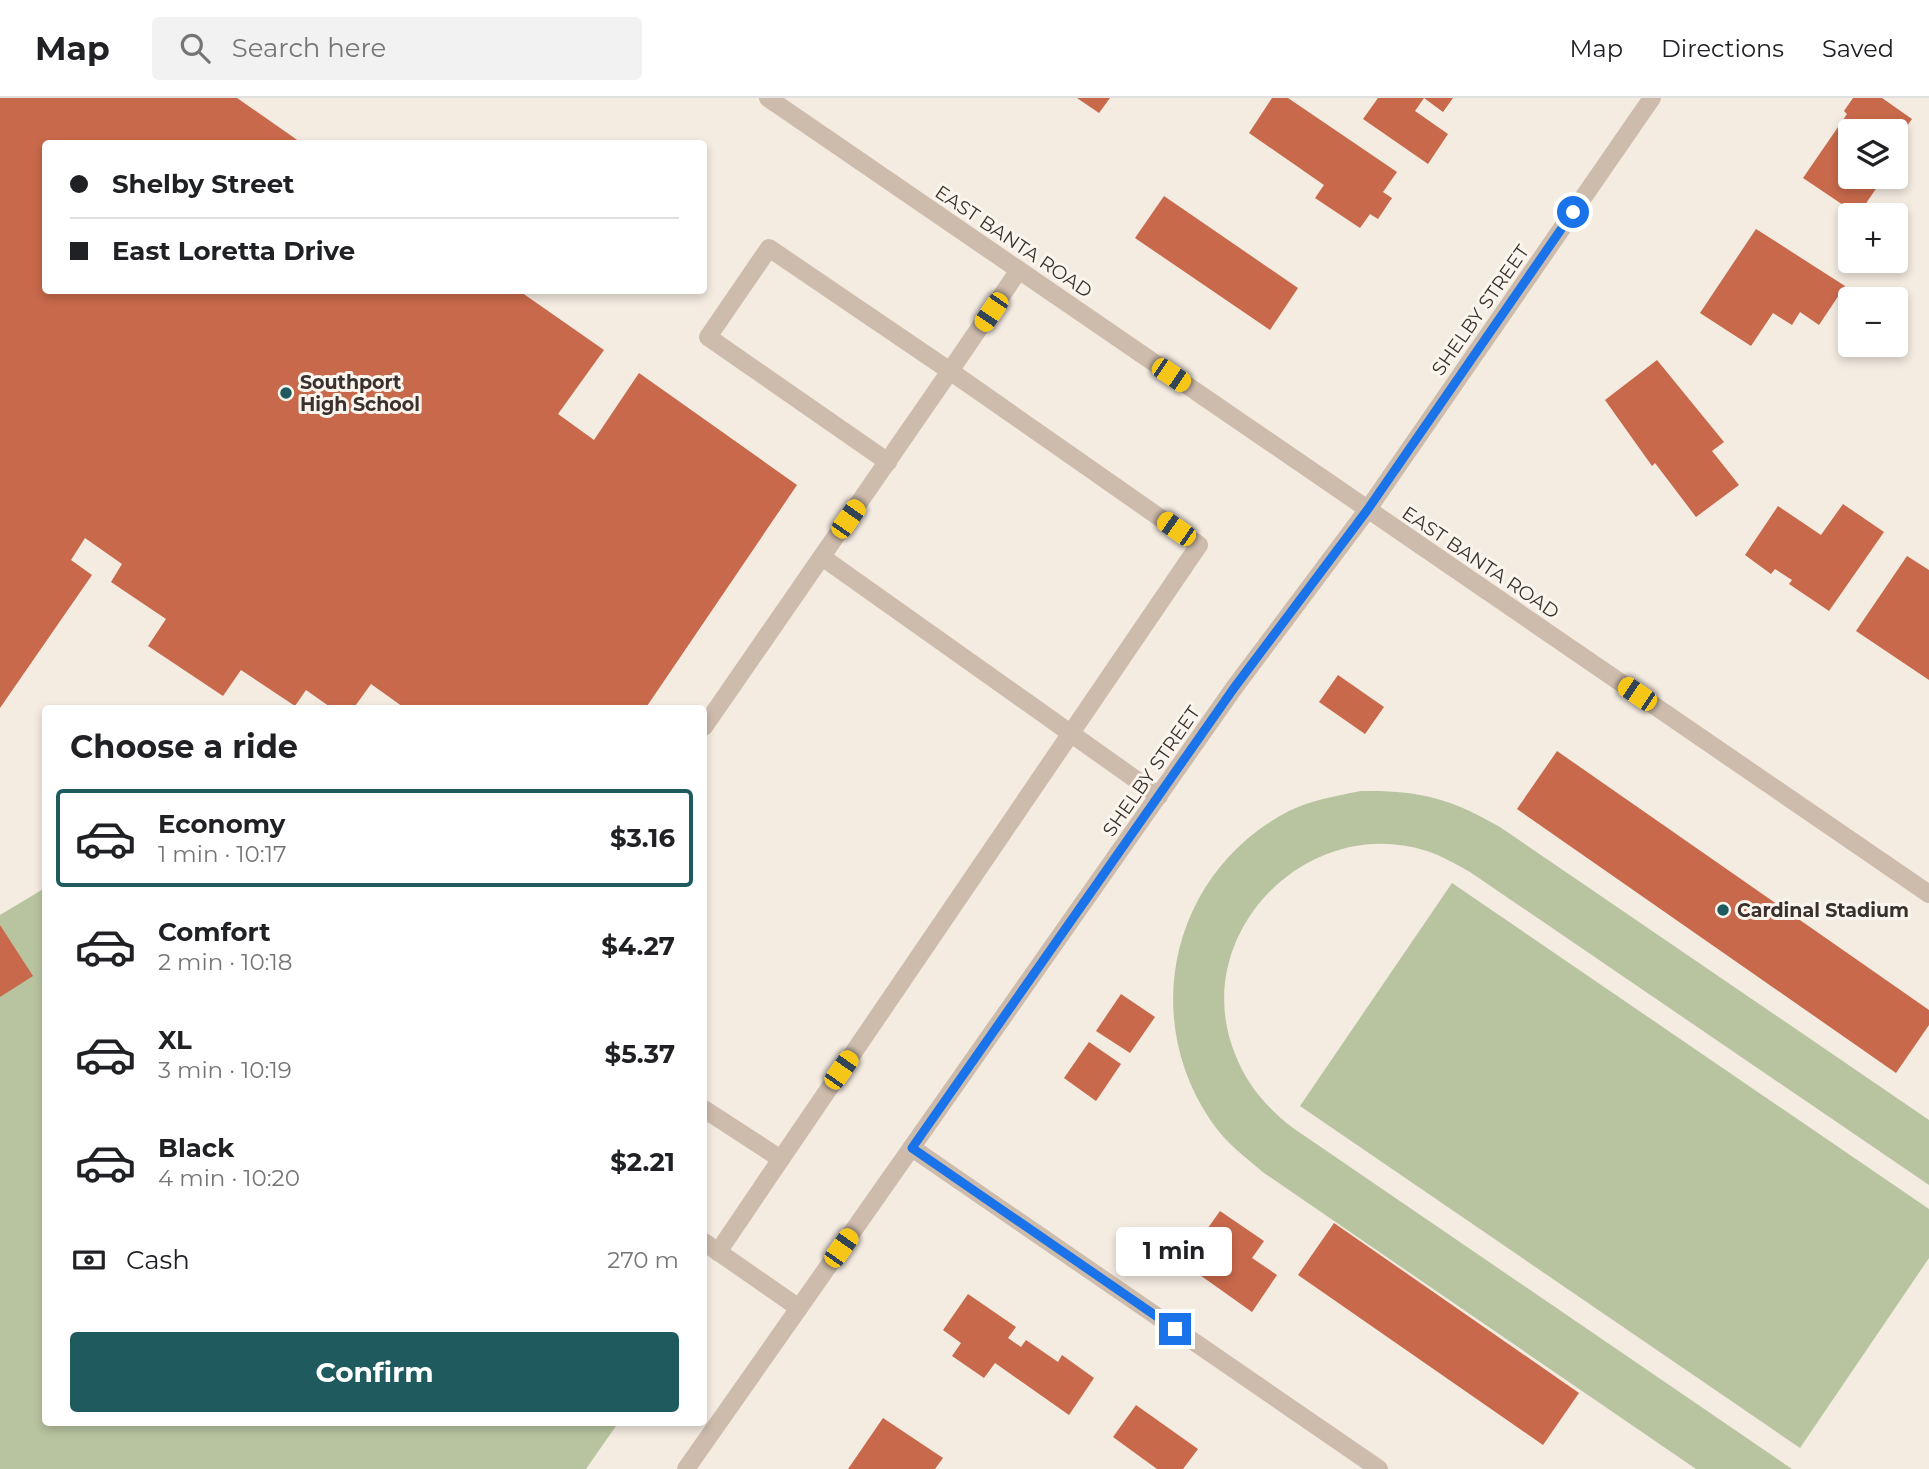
<!DOCTYPE html>
<meta charset="utf-8">
<style>
:root{--surface:#fff;--page:#f2f2f2;--text:#202124;--muted:#757577;--line:#e0e0e0;--accent:#1f5a5e}
body{margin:0;font-family:Montserrat,sans-serif;background:var(--page);color:var(--text);height:100vh;display:flex;flex-direction:column;font-size:26px;white-space:nowrap}
*{box-sizing:border-box;margin:0}
p{font-size:23px;color:var(--muted)}
.icon{flex:none;width:38px;height:38px;fill:none;stroke:currentColor;stroke-width:2;stroke-linecap:round;stroke-linejoin:round}
.map{position:relative;flex:1;overflow:hidden}
.panel{position:absolute;left:42px;top:607px;width:665px;height:721px;display:flex;flex-direction:column;background:var(--surface);border-radius:7px;box-shadow:0 4px 10px #0003}
.panel>*{flex:none}
.top-card{position:absolute;left:42px;top:42px;width:665px;height:154px;border-radius:7px;box-shadow:0 4px 10px #0003;display:grid;align-content:center;height:154px;padding:0 28px;background:var(--surface)}
.tools{position:absolute;left:1838px;top:21px;display:grid;gap:14px}
.tools a{display:grid;place-items:center;width:70px;height:70px;border-radius:7px;background:var(--surface);box-shadow:0 4px 10px #0003;font-size:35px}
.end{position:absolute;width:32px;height:32px;margin:-16px;border:9px solid #1a73e8;background:#fff;box-shadow:0 0 0 4px #fff}
.from{border-radius:50%}
.bubble{position:absolute;height:49px;border-radius:7px;background:var(--surface);box-shadow:0 4px 10px #0003;font-size:23px;font-weight:700;line-height:49px;text-align:center}
.car{position:absolute;width:21px;height:42px;margin:-21px -10px;border-radius:9px;box-shadow:0 0 5px 2px #0007;background:linear-gradient(#f5c518 24%,#345 0 40%,#f5c518 0 76%,#345 0 86%,#f5c518 0)}
.top-card b{display:flex;align-items:center;gap:24px;height:66px;font-size:26px}
.top-card b+b{border-top:2px solid var(--line)}
.top-card i{width:18px;height:18px;background:var(--text)}
ul{padding:0;list-style:none}
li{display:flex;align-items:center;gap:21px;height:98px;margin:0 14px 10px;padding:0 14px;border:4px solid transparent;border-radius:7px}
li div{flex:1}
li b{display:block;font-size:26px}
li em{font-style:normal;font-weight:700}
li.on{border-color:var(--accent)}
li>.icon{width:63px;height:63px;stroke-width:1.5}
h2{padding:0 28px;font-size:32px;line-height:84px}
.pay{display:flex;align-items:center;gap:18px;height:77px;padding:0 28px;font-size:26px}
.pay p{margin-inline-start:auto}
.primary-button{display:flex;gap:14px;margin-top:auto;padding:14px 28px}
.primary-button a{flex:1;height:80px;border-radius:7px;background:var(--accent);color:#fff;font-size:28px;font-weight:700;line-height:80px;text-align:center}
header{display:flex;align-items:center;gap:42px;box-sizing:border-box;height:98px;padding:0 35px;background:var(--surface);border-bottom:2px solid var(--line)}
header strong{font-size:33px}
nav{display:flex;gap:38px;margin-inline-start:auto;font-size:24px}
.search{width:490px;height:63px;background:var(--page);display:flex;align-items:center;gap:18px;box-sizing:border-box;padding:0 24px;border-radius:7px;color:var(--muted);font-size:26px}
.map>svg:first-child{display:block}
.green{fill:#b8c4a0}
.building{fill:#c8694b}
.lines{fill:none;stroke-linecap:round;stroke-linejoin:round}
.minor{stroke:#cdbbac;stroke-width:18}
.route{stroke:#1a73e8;stroke-width:9}
.poi-dot{fill:#1f5a5e;stroke:#fbf5ee;stroke-width:2.5}
.labels{text-anchor:middle;stroke-width:6;stroke-linejoin:round;paint-order:stroke}
.street-label{font-size:19px;fill:#3b302b;stroke:#fbf5ee}
.poi-label{font-size:19px;font-weight:bold;fill:#3b302b;stroke:#fbf5ee;text-anchor:start}
</style>
<header>
<strong>Map</strong>
<div class="search"><svg class="icon" aria-label="search" viewBox="0 0 24 24"><circle cx="10" cy="10" r="6"/><path d="M15 15l6 6"/></svg>Search here</div>
<nav><a>Map</a><a>Directions</a><a>Saved</a></nav>
</header>
<div class="map">
<svg width="1929" height="1371" viewBox="0 0 1929 1371">
<rect width="100%" height="100%" fill="#f4ebe1"/>
<g class="green">
<path d="M1361,693C1418,692 1450,700 1500,729L1929,1022V1087L1470,774C1456,766 1442,758 1427,753C1307,714 1187,837 1235,956C1247,987 1267,1010 1293,1030L1792,1371H1696L1264,1075C1245,1059 1225,1044 1211,1023C1138,916 1174,772 1289,713C1311,702 1336,698 1361,693Z"/>
<path d="M1452,785L1929,1111V1160L1800,1350L1300,1008Z"/>
<path d="M45,790L46,1325H618L586,1371H0V817Z"/>
</g>
<g class="building">
<path d="M0,0H237L303,46H46V192H518L604,252L558,316L594,342L639,275L797,387L645,611H406L371,586L353,611H333L306,592L295,608L241,572L223,598L148,548L166,521L111,484L122,466L85,440L71,462L92,477L0,610Z"/>
<path d="M1077,0H1110L1099,15Z"/>
<path d="M1272,0H1288L1397,74L1383,94L1392,100L1378,121L1370,116L1360,130L1315,100L1324,87L1249,35Z"/>
<path d="M1378,0H1453L1443,14L1424,0L1415,13L1448,36L1428,66L1363,21Z"/>
<path d="M1853,0H1882L1912,21L1895,45V33H1850V79H1884L1858,117L1803,80L1847,16L1844,13Z"/>
<path d="M1164,98L1298,190L1270,232L1135,140Z"/>
<path d="M1756,131L1845,188L1819,227L1800,214L1792,227L1773,215L1751,248L1700,215Z"/>
<path d="M1657,262L1724,344L1712,353L1739,387L1696,419L1655,365L1652,368L1605,302Z"/>
<path d="M1843,406L1884,434L1829,513L1789,486L1792,482L1775,471L1771,476L1745,457L1778,408L1821,437Z"/>
<path d="M1907,458L1929,472V582L1856,533Z"/>
<path d="M1338,577L1384,609L1365,636L1319,604Z"/>
<path d="M1557,653L1929,912V927L1896,975L1517,711Z"/>
<path d="M0,827L33,878L0,899Z"/>
<path d="M1121,896L1155,919L1130,955L1096,933Z"/>
<path d="M1089,944L1121,966L1096,1003L1064,980Z"/>
<path d="M1220,1113L1264,1143L1252,1160L1277,1177L1252,1214L1183,1165Z"/>
<path d="M1334,1125L1579,1295L1543,1347L1298,1177Z"/>
<path d="M968,1196L1016,1229L1008,1240L1021,1249L1026,1242L1058,1264L1062,1257L1094,1280L1069,1317L995,1265L984,1280L952,1258L961,1245L943,1232Z"/>
<path d="M1136,1307L1198,1351L1183,1371H1157L1113,1339Z"/>
<path d="M883,1320L943,1360L935,1371H848Z"/>
</g>
<g class="lines">
<g class="minor">
<path d="M768,0L1929,796"/>
<path d="M888,364L708,239L769,150L950,273L1019,172"/>
<path d="M822,459L1159,698"/>
<path d="M704,629L950,273L1199,447L781,1061L704,1011"/>
<path d="M912,1050L1379,1371"/>
<path d="M704,1144L799,1210"/>
<path d="M718,1154L781,1061"/>
<path d="M686,1371L1234,590L1368,411L1652,0"/>
</g>
</g>
<g class="lines">
<path class="route" d="M1175,1231L912,1050L1234,590L1368,411L1573,114"/>
</g>
<g class="poi-dot">
<circle cx="286" cy="295" r="7"/>
<circle cx="1723" cy="812" r="7"/>
</g>
<g class="labels">
<g class="street-label">
<text transform="translate(1014 143) rotate(34)" y="7">EAST BANTA ROAD</text>
<text transform="translate(1480 212) rotate(-55)" y="7">SHELBY STREET</text>
<text transform="translate(1481 464) rotate(34)" y="7">EAST BANTA ROAD</text>
<text transform="translate(1151 673) rotate(-55)" y="7">SHELBY STREET</text>
</g>
<g class="poi-label">
<text x="300" y="291">Southport<tspan x="300" dy="22">High School</tspan></text>
<text x="1737" y="819">Cardinal Stadium</text>
</g>
</g>
</svg>
<div class="tools">
<a><svg class="icon" aria-label="layers" viewBox="0 0 24 24"><path d="M12 4l9 5-9 5-9-5zM3 14l9 5 9-5"/></svg></a>
<a>+</a>
<a>−</a>
</div>
<i class="end from" style="left:1573px;top:114px"></i>
<i class="end" style="left:1175px;top:1231px"></i>
<div class="bubble" style="left:1116px;top:1129px;width:116px">1 min</div>
<i class="car" style="left:991px;top:214px;rotate:214deg"></i>
<i class="car" style="left:1171px;top:277px;rotate:124deg"></i>
<i class="car" style="left:848px;top:421px;rotate:35deg"></i>
<i class="car" style="left:1176px;top:431px;rotate:305deg"></i>
<i class="car" style="left:1637px;top:596px;rotate:304deg"></i>
<i class="car" style="left:841px;top:972px;rotate:35deg"></i>
<i class="car" style="left:841px;top:1150px;rotate:35deg"></i>
<div class="top-card">
<b><i class="from"></i>Shelby Street</b>
<b><i></i>East Loretta Drive</b>
</div>
<section class="panel">
<h2>Choose a ride</h2>
<ul>
<li class="on"><svg class="icon" aria-label="car" viewBox="0 0 24 24"><path d="M5 17H2v-5l4-1 3-4h7l3 4 3 1v5h-3M9 17h6M6 11h13"/><circle cx="7" cy="17" r="2"/><circle cx="17" cy="17" r="2"/></svg><div><b>Economy</b><p>1 min · 10:17</p></div><em>$3.16</em></li>
<li><svg class="icon" aria-label="car" viewBox="0 0 24 24"><path d="M5 17H2v-5l4-1 3-4h7l3 4 3 1v5h-3M9 17h6M6 11h13"/><circle cx="7" cy="17" r="2"/><circle cx="17" cy="17" r="2"/></svg><div><b>Comfort</b><p>2 min · 10:18</p></div><em>$4.27</em></li>
<li><svg class="icon" aria-label="car" viewBox="0 0 24 24"><path d="M5 17H2v-5l4-1 3-4h7l3 4 3 1v5h-3M9 17h6M6 11h13"/><circle cx="7" cy="17" r="2"/><circle cx="17" cy="17" r="2"/></svg><div><b>XL</b><p>3 min · 10:19</p></div><em>$5.37</em></li>
<li><svg class="icon" aria-label="car" viewBox="0 0 24 24"><path d="M5 17H2v-5l4-1 3-4h7l3 4 3 1v5h-3M9 17h6M6 11h13"/><circle cx="7" cy="17" r="2"/><circle cx="17" cy="17" r="2"/></svg><div><b>Black</b><p>4 min · 10:20</p></div><em>$2.21</em></li>
</ul>
<div class="pay"><svg class="icon" aria-label="cash" viewBox="0 0 24 24"><path d="M3 7h18v10H3z"/><circle cx="12" cy="12" r="2"/></svg>Cash<p>270 m</p></div>
<div class="primary-button"><a>Confirm</a></div>
</section>
</div>
